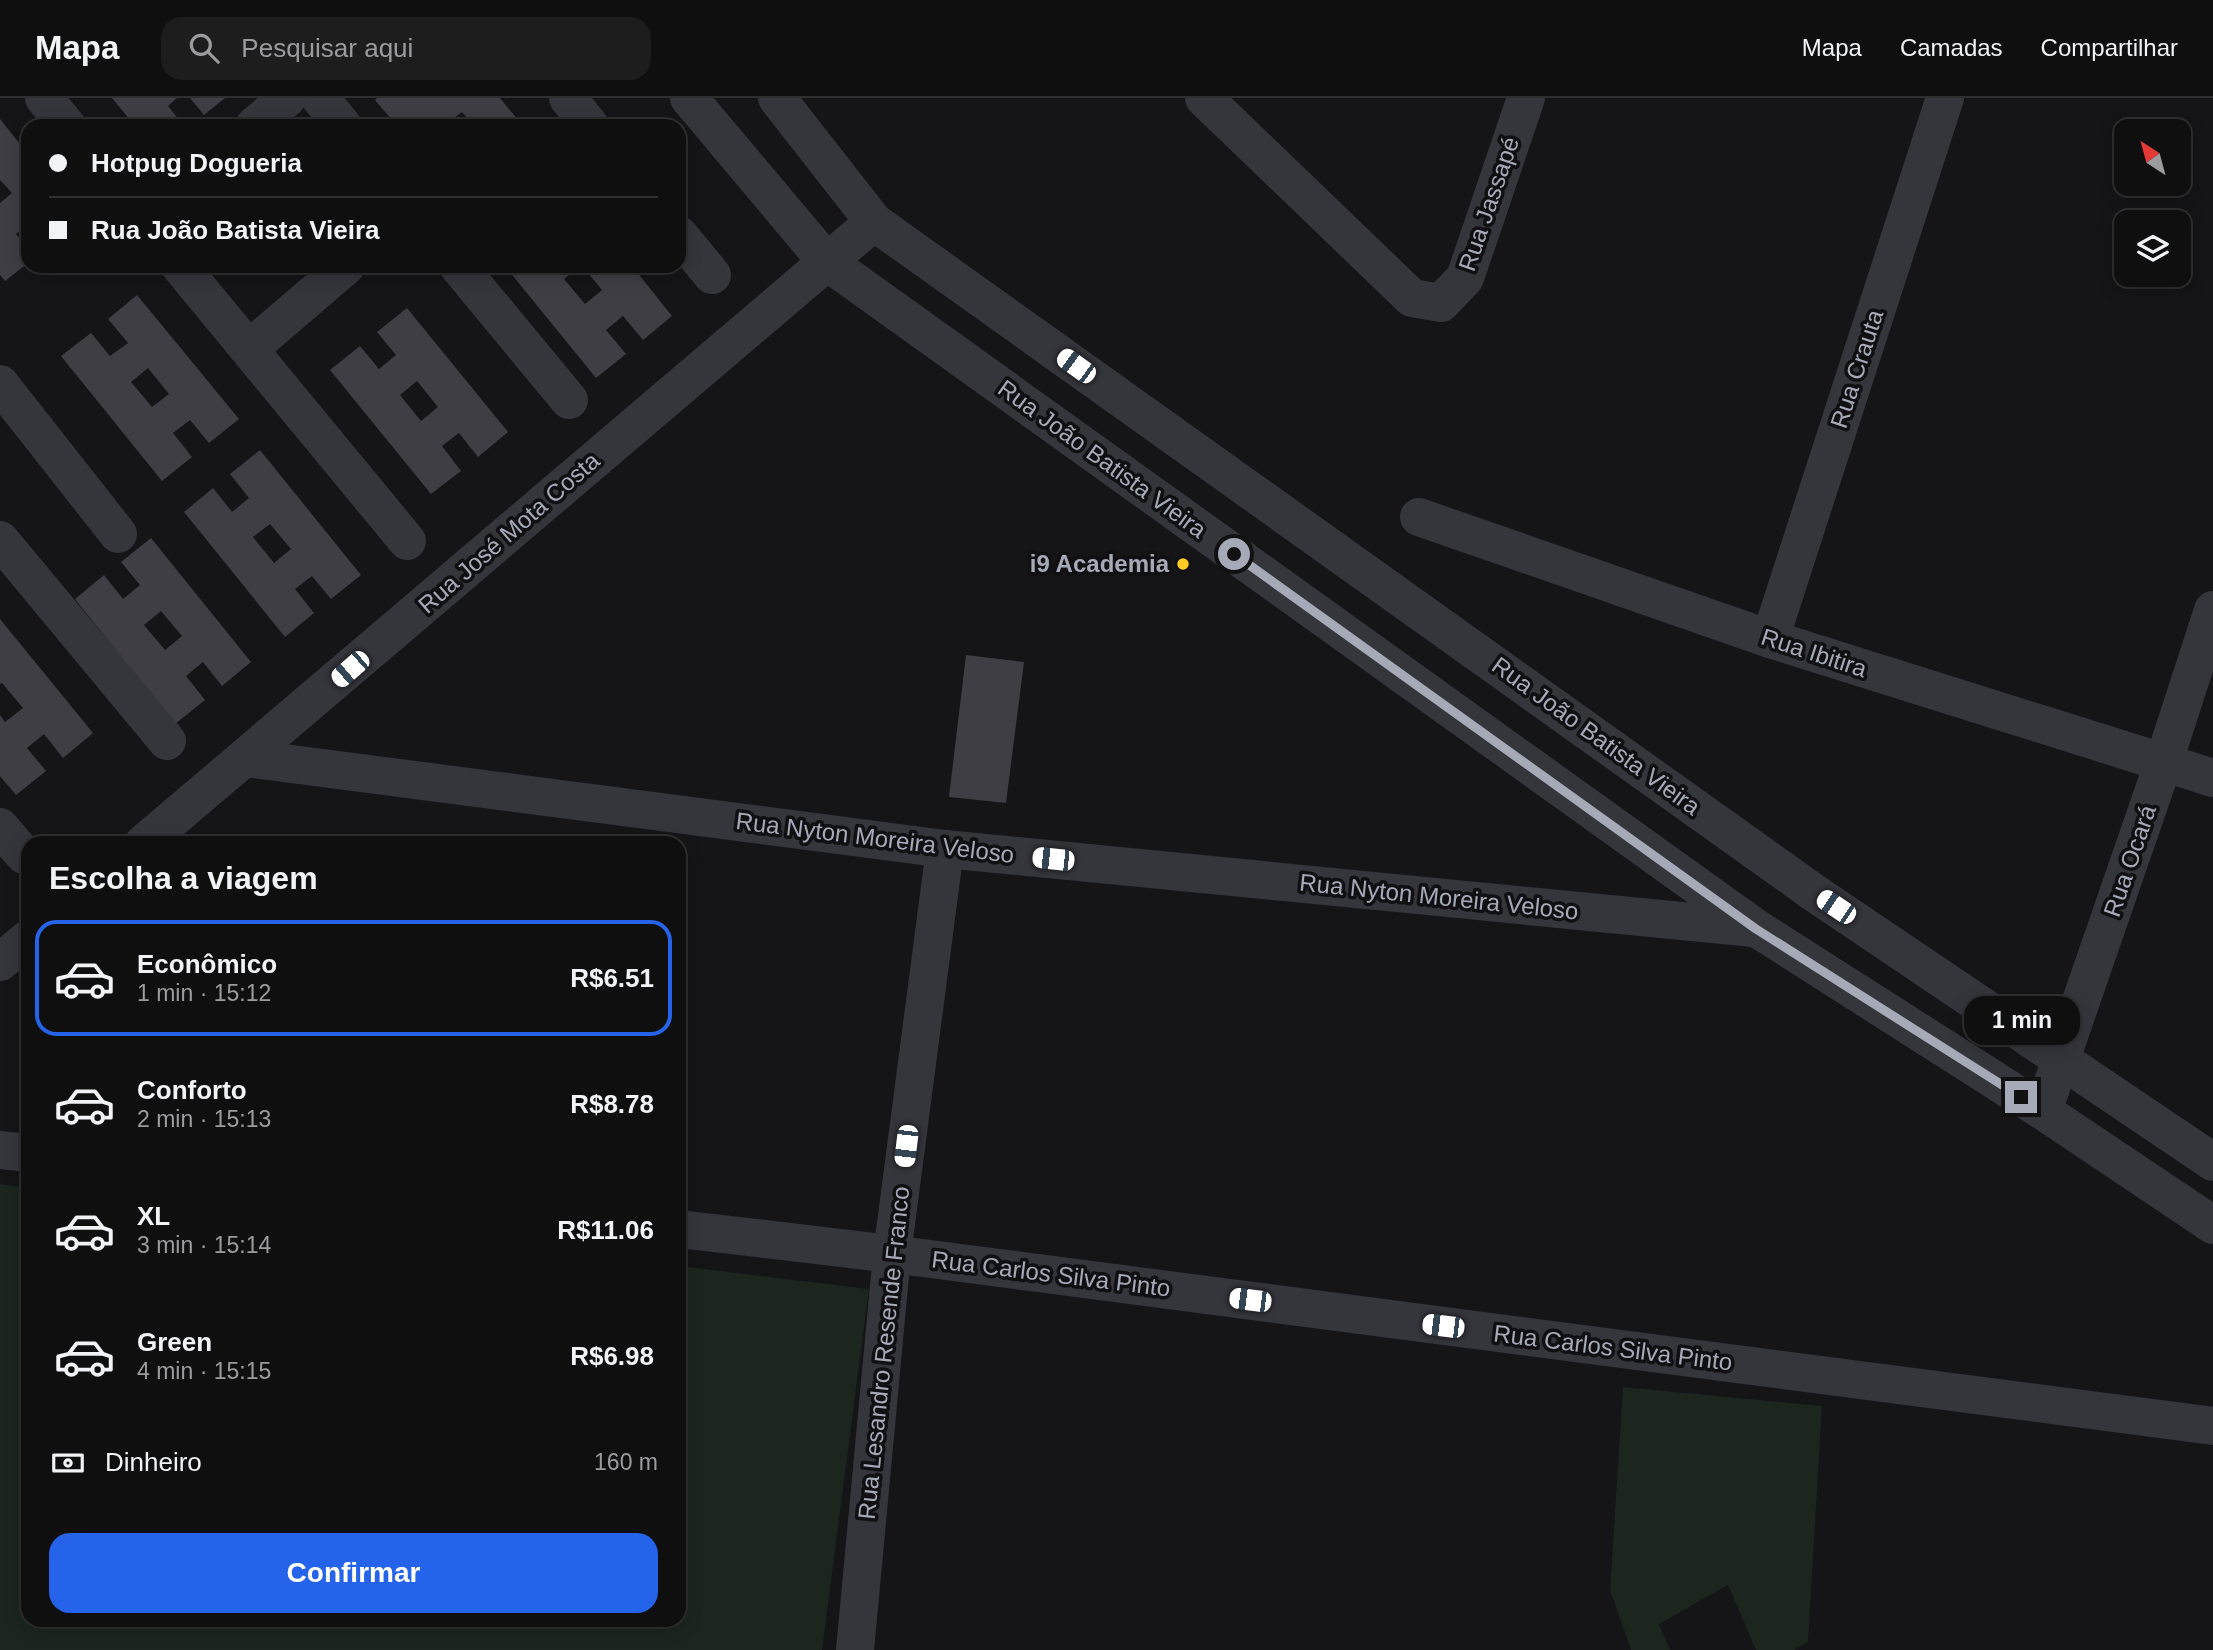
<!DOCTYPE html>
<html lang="pt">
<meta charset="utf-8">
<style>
:root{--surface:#100f10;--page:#1e1d1e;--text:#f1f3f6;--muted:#9c9c9f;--line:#302f30;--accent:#2563eb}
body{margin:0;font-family:Arial,sans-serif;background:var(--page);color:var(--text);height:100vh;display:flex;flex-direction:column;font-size:26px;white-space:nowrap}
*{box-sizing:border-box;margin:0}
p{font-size:23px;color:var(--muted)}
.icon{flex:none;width:38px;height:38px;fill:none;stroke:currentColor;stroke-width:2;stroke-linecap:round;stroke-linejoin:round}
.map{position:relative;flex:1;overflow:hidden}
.panel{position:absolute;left:21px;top:738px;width:665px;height:791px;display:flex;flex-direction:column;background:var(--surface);border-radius:21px;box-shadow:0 4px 18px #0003,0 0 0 2px var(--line)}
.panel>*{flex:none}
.hud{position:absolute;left:21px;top:21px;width:665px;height:154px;border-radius:21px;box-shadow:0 4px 18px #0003,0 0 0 2px var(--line);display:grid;align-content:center;height:154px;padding:0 28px;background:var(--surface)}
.needle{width:46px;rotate:324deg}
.fabs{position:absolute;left:2114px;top:21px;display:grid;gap:14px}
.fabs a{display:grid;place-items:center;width:77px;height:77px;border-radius:14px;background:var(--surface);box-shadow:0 4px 18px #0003,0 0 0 2px var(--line);font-size:35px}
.end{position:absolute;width:32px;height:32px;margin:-16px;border:9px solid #a5a9b8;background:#111;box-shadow:0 0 0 4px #111}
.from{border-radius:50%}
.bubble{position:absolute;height:49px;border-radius:21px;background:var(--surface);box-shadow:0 4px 18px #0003,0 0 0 2px var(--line);font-size:23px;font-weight:800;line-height:49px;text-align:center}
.car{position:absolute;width:21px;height:42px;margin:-21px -10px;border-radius:9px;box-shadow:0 0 5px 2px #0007;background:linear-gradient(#fff 24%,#345 0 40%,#fff 0 76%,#345 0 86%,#fff 0)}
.hud b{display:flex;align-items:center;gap:24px;height:66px;font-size:26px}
.hud b+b{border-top:2px solid var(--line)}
.hud i{width:18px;height:18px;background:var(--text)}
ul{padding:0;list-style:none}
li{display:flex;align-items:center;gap:21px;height:116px;margin:0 14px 10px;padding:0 14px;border:4px solid transparent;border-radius:21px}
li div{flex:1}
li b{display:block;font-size:26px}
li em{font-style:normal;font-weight:800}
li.current{border-color:var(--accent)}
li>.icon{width:63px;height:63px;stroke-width:1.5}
h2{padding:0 28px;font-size:32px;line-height:84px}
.pay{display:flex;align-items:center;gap:18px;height:77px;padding:0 28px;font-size:26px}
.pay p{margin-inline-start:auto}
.cta{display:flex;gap:14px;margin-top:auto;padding:14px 28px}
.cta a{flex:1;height:80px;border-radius:21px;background:var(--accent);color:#fff;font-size:28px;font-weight:800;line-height:80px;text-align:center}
header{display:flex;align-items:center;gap:42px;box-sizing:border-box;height:98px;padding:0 35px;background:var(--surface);border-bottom:2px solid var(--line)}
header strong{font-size:33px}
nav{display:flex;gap:38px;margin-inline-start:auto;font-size:24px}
.search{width:490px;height:63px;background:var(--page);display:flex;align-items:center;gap:18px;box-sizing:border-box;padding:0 24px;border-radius:21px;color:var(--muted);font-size:26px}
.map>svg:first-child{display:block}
.green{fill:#1c251e}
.building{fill:#3e3e44;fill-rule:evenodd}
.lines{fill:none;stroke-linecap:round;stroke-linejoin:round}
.minor{stroke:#35353c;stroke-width:38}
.route{stroke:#a5a9b8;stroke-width:9}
.poi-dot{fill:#fecc25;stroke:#100f11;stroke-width:2.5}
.labels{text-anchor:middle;stroke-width:7;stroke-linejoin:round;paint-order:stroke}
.street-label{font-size:24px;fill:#a5a9b8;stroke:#100f11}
.poi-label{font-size:24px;font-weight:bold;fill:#a5a9b8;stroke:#100f11;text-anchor:end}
</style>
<header>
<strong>Mapa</strong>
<div class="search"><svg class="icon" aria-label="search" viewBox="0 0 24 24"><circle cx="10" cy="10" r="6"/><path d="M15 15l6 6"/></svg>Pesquisar aqui</div>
<nav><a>Mapa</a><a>Camadas</a><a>Compartilhar</a></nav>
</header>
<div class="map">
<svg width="2213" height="1552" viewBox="0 0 2213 1552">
<rect width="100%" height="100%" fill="#151416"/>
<g class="green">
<path d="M0,1086L28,1090V1522H679V1168L869,1191L822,1552H0Z"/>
<path d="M1623,1289L1822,1308L1808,1544L1794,1552H1756L1728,1487L1659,1526L1670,1552H1631L1610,1492Z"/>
</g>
<g class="building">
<path d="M112,0H177L168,8L184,28H135Z"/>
<path d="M190,0H225L204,17Z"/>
<path d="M377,0H500L523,28H474L462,14L444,28H397L375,2Z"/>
<path d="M0,21L28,56V126L16,136L28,151V165L5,183L0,177V105L12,95L0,82Z"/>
<path d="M505,168H581L564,181L585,206L602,192L582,168H632L672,218L643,242L623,218L606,232L626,256L596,280Z"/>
<path d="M137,197L239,321L209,345L190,322L173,335L192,359L162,383L61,258L91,235L110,258L128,245L108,221ZM148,270L169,296L152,309L131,284Z"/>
<path d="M407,210L508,334L478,359L459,335L442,348L461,373L431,396L330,272L360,248L379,271L396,257L377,234ZM417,283L438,309L421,323L400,297Z"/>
<path d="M260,352L361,477L331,501L312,478L295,491L314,515L285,539L184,414L213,390L232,414L249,400L230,376ZM270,426L291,451L274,465L253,439Z"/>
<path d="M151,440L251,564L222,588L203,564L186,578L205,602L175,626L75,501L104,477L123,501L140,487L121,464ZM161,513L182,538L165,552L144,527Z"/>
<path d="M0,521L93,635L63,660L44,636L27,650L46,673L16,697L0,678V617L5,624L23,610L2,585L0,586Z"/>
<path d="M966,557L1024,564L1006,705L949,699Z"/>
</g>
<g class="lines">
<g class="minor">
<path d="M44,0L67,28"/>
<path d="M320,0L343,28"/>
<path d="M568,0L590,28"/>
<path d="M689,0L826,163L1756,830L2043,1013L2213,1127"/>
<path d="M777,0L874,124L1813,794L2213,1064"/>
<path d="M1204,0L1412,200L1441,205L1465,180L1526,0"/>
<path d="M254,28L287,0"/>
<path d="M679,137L712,177"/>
<path d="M180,168L407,443"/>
<path d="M458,168L569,302"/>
<path d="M249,251L346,168"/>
<path d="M0,286L118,436"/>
<path d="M1419,419L1770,541L2213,680"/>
<path d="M0,442L167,643"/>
<path d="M1770,541L1945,0"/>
<path d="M246,660L945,751L1754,830"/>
<path d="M0,729L24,757"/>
<path d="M143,746L874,124"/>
<path d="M0,864L28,841"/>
<path d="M2043,1013L2163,666L2213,512"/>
<path d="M0,1052L28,1055"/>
<path d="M679,1131L892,1156L2213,1328"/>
<path d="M855,1552L892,1156L945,751"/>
</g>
</g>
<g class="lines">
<path class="route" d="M1234,456L1756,831L2021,999"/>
</g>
<circle class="poi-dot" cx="1183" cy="466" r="7"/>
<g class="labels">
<g class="street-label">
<text transform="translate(1489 106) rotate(-71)" y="8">Rua Jassapé</text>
<text transform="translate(1857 271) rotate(-72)" y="8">Rua Crauta</text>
<text transform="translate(1102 361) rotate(36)" y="8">Rua João Batista Vieira</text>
<text transform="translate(509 435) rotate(-41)" y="8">Rua José Mota Costa</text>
<text transform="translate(1814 555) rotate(18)" y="8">Rua Ibitira</text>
<text transform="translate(1596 638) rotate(36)" y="8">Rua João Batista Vieira</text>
<text transform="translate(875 740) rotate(7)" y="8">Rua Nyton Moreira Veloso</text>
<text transform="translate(2130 763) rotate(-71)" y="8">Rua Ocará</text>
<text transform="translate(1439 799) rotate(6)" y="8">Rua Nyton Moreira Veloso</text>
<text transform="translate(1051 1176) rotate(7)" y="8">Rua Carlos Silva Pinto</text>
<text transform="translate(1613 1250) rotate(7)" y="8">Rua Carlos Silva Pinto</text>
<text transform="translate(884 1255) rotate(-84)" y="8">Rua Lesandro Resende Franco</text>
</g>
<g class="poi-label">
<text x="1169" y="474">i9 Academia</text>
</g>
</g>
</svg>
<div class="fabs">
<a><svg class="needle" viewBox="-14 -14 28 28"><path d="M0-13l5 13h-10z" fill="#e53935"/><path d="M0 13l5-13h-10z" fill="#9c9c9f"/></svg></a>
<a><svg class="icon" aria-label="layers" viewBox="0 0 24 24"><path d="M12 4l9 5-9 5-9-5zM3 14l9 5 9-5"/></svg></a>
</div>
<i class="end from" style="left:1234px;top:456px"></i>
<i class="end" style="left:2021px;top:999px"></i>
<div class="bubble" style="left:1964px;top:898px;width:116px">1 min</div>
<i class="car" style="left:1076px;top:268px;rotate:306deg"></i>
<i class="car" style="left:350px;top:571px;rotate:229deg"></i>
<i class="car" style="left:1053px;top:761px;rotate:276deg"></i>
<i class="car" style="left:1836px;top:809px;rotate:304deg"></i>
<i class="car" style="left:906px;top:1048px;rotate:187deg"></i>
<i class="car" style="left:1250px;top:1202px;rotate:277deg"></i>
<i class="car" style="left:1443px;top:1228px;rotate:277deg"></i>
<div class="hud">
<b><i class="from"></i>Hotpug Dogueria</b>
<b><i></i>Rua João Batista Vieira</b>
</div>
<section class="panel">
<h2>Escolha a viagem</h2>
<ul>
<li class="current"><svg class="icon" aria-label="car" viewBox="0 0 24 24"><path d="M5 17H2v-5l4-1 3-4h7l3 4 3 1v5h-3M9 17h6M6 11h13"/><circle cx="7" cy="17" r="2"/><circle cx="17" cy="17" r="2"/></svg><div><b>Econômico</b><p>1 min · 15:12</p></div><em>R$6.51</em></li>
<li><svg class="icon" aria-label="car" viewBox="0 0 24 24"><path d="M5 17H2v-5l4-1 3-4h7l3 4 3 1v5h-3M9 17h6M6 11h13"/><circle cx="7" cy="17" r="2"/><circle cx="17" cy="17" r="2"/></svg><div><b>Conforto</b><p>2 min · 15:13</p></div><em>R$8.78</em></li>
<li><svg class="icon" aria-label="car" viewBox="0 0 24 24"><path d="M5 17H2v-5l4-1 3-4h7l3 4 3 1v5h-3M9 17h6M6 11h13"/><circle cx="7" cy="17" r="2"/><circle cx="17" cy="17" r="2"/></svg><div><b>XL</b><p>3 min · 15:14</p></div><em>R$11.06</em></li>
<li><svg class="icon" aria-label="car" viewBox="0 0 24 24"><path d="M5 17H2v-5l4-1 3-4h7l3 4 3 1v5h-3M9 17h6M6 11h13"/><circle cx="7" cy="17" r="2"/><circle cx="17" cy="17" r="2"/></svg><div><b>Green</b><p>4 min · 15:15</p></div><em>R$6.98</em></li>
</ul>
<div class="pay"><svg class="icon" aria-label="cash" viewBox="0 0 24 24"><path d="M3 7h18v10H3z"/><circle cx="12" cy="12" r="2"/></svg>Dinheiro<p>160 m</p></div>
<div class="cta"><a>Confirmar</a></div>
</section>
</div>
